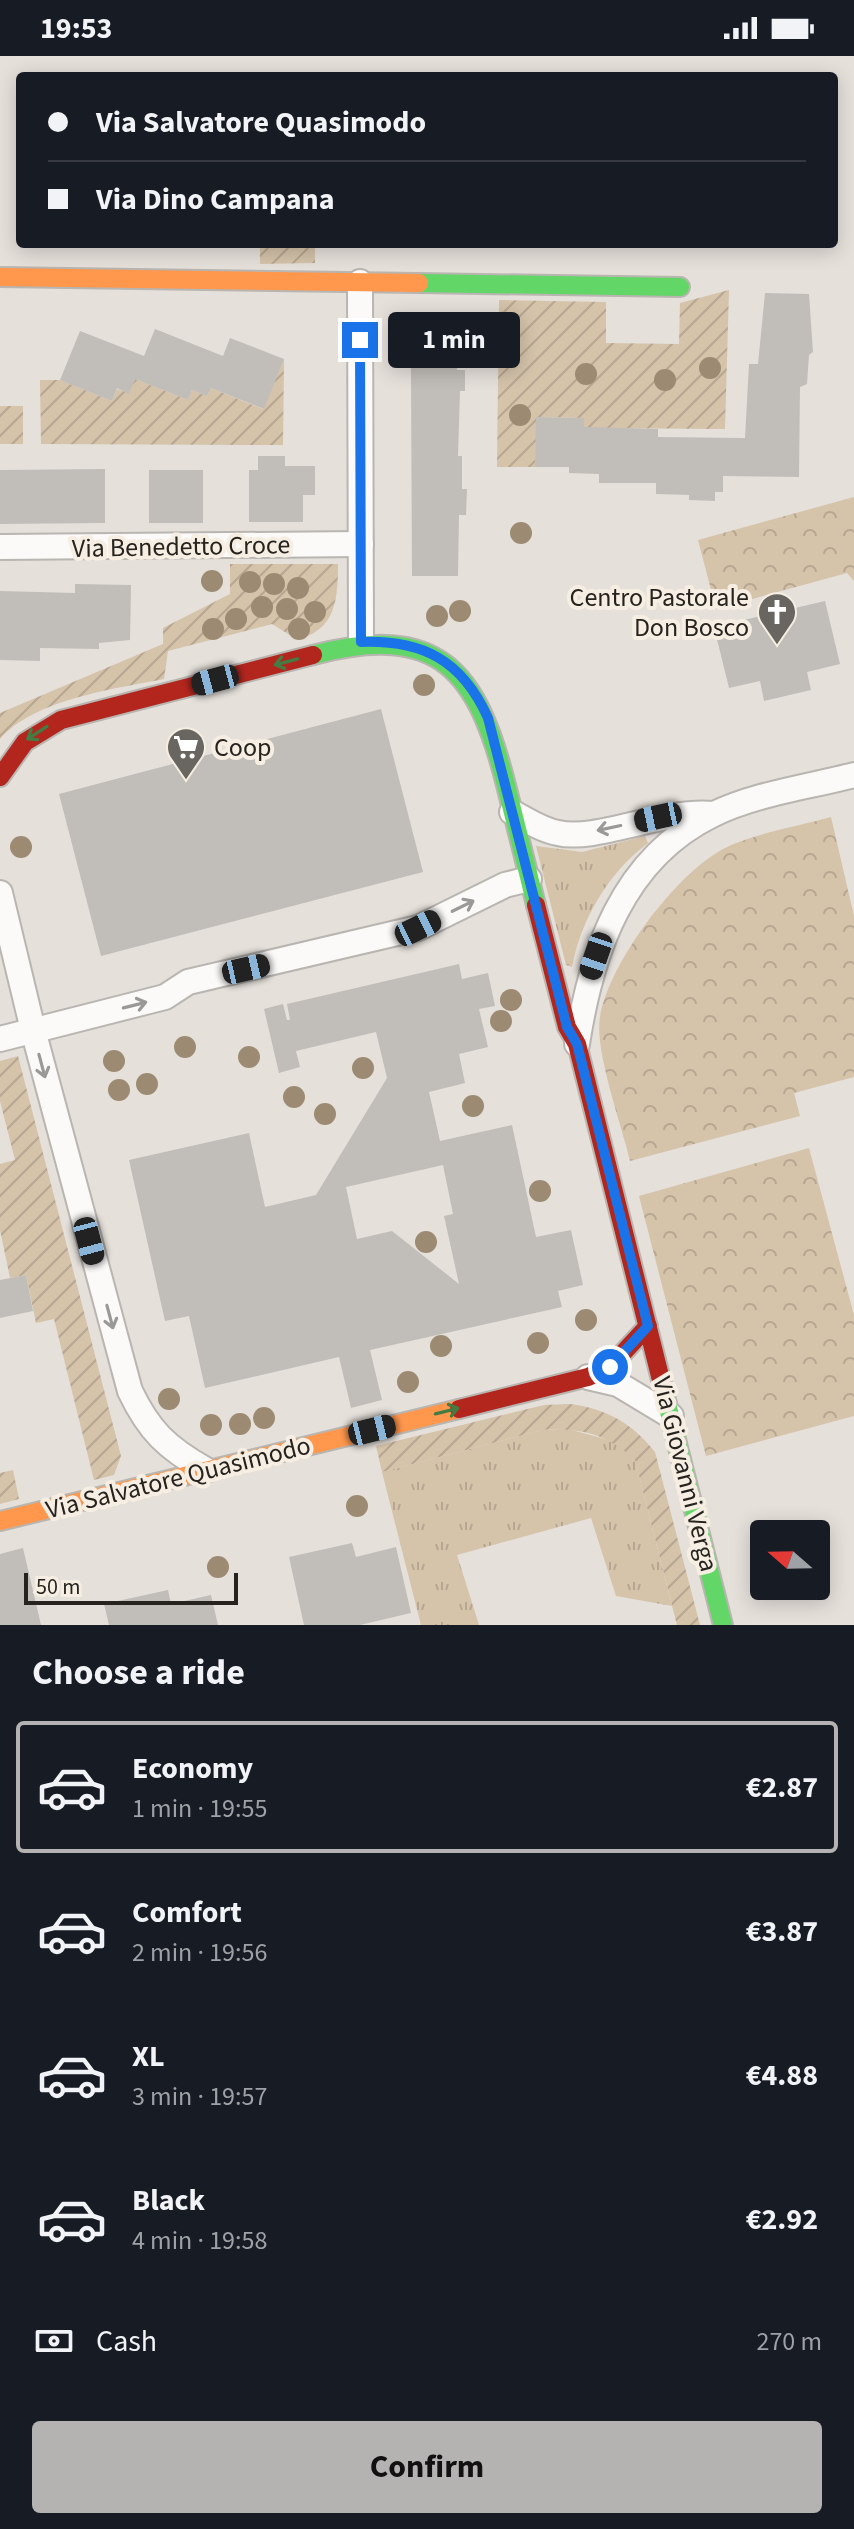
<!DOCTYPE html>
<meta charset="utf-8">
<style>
:root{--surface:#171b24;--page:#20242c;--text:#f1f3f6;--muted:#9ea1a6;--line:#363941;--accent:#b4b3b2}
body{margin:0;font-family:"Source Sans 3",sans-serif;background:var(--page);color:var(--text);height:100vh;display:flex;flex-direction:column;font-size:30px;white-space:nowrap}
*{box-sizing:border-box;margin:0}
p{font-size:26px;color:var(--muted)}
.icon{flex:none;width:44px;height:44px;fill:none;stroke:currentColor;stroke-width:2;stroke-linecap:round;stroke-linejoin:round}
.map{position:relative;height:1569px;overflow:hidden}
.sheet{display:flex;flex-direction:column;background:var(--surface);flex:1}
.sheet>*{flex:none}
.banner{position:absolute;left:16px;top:16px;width:822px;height:176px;border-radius:8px;box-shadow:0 4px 20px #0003;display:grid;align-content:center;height:176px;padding:0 32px;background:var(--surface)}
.needle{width:52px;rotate:290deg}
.controls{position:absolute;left:750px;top:1464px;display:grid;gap:16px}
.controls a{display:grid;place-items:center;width:80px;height:80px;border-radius:8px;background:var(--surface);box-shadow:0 4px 20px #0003;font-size:40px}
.scale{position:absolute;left:24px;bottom:20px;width:214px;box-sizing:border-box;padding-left:8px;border:4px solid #26231f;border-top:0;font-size:22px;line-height:28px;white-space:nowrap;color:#26231f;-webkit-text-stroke:6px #f6eee3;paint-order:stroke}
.end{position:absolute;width:36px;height:36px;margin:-18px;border:10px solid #1a73e8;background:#fff;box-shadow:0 0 0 4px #fff}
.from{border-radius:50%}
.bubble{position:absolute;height:56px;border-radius:8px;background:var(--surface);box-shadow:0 4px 20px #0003;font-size:26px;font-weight:700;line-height:56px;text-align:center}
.car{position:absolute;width:24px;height:48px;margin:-24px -12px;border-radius:10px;box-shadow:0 0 6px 2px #0007;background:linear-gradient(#222 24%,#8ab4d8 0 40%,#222 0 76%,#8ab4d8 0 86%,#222 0)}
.banner b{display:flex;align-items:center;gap:28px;height:76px;font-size:30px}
.banner b+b{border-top:2px solid var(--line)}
.banner i{width:20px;height:20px;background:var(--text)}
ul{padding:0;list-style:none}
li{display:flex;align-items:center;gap:24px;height:132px;margin:0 16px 12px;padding:0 16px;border:4px solid transparent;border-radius:8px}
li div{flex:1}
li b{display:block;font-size:30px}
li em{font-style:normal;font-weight:700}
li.active{border-color:var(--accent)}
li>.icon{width:72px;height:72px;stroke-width:1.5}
h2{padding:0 32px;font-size:36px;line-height:96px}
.pay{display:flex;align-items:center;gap:20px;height:88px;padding:0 32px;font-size:30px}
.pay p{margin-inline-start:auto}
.action{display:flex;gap:16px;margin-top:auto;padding:16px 32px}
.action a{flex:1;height:92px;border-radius:8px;background:var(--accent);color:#111;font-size:32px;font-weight:700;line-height:92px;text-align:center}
.status{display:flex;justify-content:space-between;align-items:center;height:56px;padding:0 40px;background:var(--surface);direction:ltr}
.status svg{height:22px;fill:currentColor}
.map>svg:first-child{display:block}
.grass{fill:url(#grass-tufts)}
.forest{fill:url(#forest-crowns)}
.garden{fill:url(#garden-furrows)}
.building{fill:#c1bdb8;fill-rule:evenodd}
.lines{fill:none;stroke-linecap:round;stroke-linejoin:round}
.street-casing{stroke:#b9b5b1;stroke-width:28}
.fast-casing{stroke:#b9b5b1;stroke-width:22}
.slow-casing{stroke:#b9b5b1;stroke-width:22}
.jam-casing{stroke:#b9b5b1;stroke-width:22}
.street{stroke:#fbfaf9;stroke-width:24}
.fast{stroke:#63d668;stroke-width:18}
.slow{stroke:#ff974d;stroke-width:18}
.jam{stroke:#b3261e;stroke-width:18}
.tree{fill:#9c8b72}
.oneway{stroke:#447c44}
.oneway2{stroke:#9b9997}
.route{stroke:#1a73e8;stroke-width:10}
.labels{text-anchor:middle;stroke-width:8;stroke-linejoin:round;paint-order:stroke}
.street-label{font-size:26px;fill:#26231f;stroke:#f6eee3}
.poi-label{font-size:26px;fill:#26231f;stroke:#f6eee3;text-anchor:end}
</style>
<div class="status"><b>19:53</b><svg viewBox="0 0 49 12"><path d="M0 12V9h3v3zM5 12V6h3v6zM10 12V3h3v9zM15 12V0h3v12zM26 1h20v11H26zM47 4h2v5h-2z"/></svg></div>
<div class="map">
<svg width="854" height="1569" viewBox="0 0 854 1569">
<defs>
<pattern id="grass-tufts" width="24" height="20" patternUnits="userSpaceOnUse" patternTransform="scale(2)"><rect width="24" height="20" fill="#d5c3aa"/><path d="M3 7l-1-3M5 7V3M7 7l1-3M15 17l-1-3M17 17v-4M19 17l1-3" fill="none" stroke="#b7a792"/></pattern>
<pattern id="forest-crowns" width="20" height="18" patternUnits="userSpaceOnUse" patternTransform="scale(2)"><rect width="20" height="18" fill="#d5c3aa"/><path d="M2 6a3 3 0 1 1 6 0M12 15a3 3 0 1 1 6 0" fill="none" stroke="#b7a792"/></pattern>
<pattern id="garden-furrows" width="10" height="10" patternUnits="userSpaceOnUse" patternTransform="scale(2)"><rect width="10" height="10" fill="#d5c3aa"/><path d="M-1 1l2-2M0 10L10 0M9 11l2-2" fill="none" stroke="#b7a792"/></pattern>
</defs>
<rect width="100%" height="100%" fill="#e5e0da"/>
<g class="grass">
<path d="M645,780L648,787C609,816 581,863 572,911L566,909L536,790L582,796Z"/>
<path d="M568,1373L616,1386L635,1404L672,1550L616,1540L591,1462L457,1499L479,1569H421L382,1416L542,1374Z"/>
</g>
<g class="forest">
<path d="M854,441V525L847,517L716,553L698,484Z"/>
<path d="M831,761L854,860V1021L794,1037L800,1060L630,1105C622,1070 594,994 600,961C609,907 676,817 725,792C753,778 799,770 831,761Z"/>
<path d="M809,1092L854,1259V1360L706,1400L639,1140Z"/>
</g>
<g class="garden">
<path d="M260,188H315V207L260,208Z"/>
<path d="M729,234L725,373L584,372V362L537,361L535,411H497L499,244L606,246V287L679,288L680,247Z"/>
<path d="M284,303L283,389L41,388L40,324H60L112,345L117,333L129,337L135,323L188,344L192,334L207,340L211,332L263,353Z"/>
<rect x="0" y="350" width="23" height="38"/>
<path d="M230,508H338C338,542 336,576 296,583L272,568L168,595L164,623C114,633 35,643 0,683V657L163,588V572L230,538Z"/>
<path d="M18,1000L121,1400L114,1419L94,1424L54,1263L36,1267L26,1219L10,1222L0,1174V1108L15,1104L0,1045V1005Z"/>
<path d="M570,1348C607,1353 632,1367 655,1396L700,1569H677L635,1404C606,1377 580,1372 542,1374L382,1416L376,1390L544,1349Z"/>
<path d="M13,1414L19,1443L0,1448V1417Z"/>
</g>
<g class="building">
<path d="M765,237L809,238L813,296L809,299L807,328L800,331L799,421L723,420V436H715V445L689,444V439L656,438V427H599V418L569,417V411H535L536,361L584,362V371L658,373V381L745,382L749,308H758Z"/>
<path d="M155,273L223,300L230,282L284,303L264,353L211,332L207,340L192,334L188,344L135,323L129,338L117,332L112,345L60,324L80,275L144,300Z"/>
<path d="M416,274L458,275L457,314H465V335H460L458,400H462V433H467L466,459H459L458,520H412L411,311L415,310Z"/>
<path d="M258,400H285V410H315V439H303V466H249V414H258Z"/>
<path d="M105,413V467L0,468V414Z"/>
<rect x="149" y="414" width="54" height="53"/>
<path d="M75,528L131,529L130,584L99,587V593L40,592V605L0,604V535L75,537Z"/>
<path d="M825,545L840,608L807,616L811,634L764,645L760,625L729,632L714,571Z"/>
<path d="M381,653L423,816L101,900L59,738Z"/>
<path d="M459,908L462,923L488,917L495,950L479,953L488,991L459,998L465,1027L429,1036L440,1085L512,1069L536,1181L571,1174L583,1229L558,1235L562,1251L370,1294L382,1344L351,1352L339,1301L205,1332L189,1260L165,1265L129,1104L249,1077L265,1151L316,1139L387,1022L376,976L296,995L300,1011L279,1017L264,953L283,948L287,964H290L287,948ZM443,1109L453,1158L444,1160L459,1228L392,1175L357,1183L346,1131Z"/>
<path d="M26,1219L33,1255L0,1262V1224Z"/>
<path d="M352,1487L356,1501L396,1491L411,1557L360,1569H304L289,1501Z"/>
<path d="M23,1492L41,1569H0V1498Z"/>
<path d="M168,1534L171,1548L211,1539L218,1569H109L104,1548Z"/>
</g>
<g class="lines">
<defs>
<g id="street">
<path d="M360,226L361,586"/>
<path d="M0,491L361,488"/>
<path d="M512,756C527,764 541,774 558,777C597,786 662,753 713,758"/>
<path d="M0,837L33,974L130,1335C149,1375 167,1392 206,1414"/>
<path d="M0,983L165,941L188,926L418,872L505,829L529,823"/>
<path d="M577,988C591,897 622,803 712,759C754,738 808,731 854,719"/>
<path d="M588,1321L618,1328L671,1360"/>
</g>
<g id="fast">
<path d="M419,227L680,231"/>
<path d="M313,599C439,566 477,614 506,729C516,769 526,809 536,849"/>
<path d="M665,1340L723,1569"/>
</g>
<g id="slow">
<path d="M0,221L419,227"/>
<path d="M0,1465L459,1353"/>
</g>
<g id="jam">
<path d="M0,721L25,686L61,664L313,599"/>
<path d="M536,849L567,971L577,988L665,1340"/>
<path d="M459,1353L588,1321L610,1311L648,1270"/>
</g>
</defs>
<use href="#street" class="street-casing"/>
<use href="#fast" class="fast-casing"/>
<use href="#slow" class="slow-casing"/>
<use href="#jam" class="jam-casing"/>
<use href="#street" class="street"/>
<use href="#fast" class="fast"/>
<use href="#slow" class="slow"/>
<use href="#jam" class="jam"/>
</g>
<g class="tree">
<circle cx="710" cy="312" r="11"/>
<circle cx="586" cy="318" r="11"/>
<circle cx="665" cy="324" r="11"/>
<circle cx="520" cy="359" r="11"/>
<circle cx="521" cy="477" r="11"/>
<circle cx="212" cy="525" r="11"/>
<circle cx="250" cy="526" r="11"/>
<circle cx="274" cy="528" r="11"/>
<circle cx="298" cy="532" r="11"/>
<circle cx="262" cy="551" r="11"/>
<circle cx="287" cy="553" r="11"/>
<circle cx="460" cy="555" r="11"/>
<circle cx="315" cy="556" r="11"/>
<circle cx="437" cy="560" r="11"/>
<circle cx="236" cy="563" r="11"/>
<circle cx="213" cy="573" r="11"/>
<circle cx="299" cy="573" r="11"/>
<circle cx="424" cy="629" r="11"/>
<circle cx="21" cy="791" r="11"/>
<circle cx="511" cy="944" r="11"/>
<circle cx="501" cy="965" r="11"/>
<circle cx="185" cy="991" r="11"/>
<circle cx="249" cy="1001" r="11"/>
<circle cx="114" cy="1005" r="11"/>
<circle cx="363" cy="1012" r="11"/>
<circle cx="147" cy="1028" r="11"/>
<circle cx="119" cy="1034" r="11"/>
<circle cx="294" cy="1041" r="11"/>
<circle cx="473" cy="1050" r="11"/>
<circle cx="325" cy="1058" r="11"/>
<circle cx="540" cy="1135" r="11"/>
<circle cx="426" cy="1186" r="11"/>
<circle cx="586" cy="1264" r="11"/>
<circle cx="538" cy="1287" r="11"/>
<circle cx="441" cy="1290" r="11"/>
<circle cx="408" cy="1326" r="11"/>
<circle cx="169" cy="1343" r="11"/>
<circle cx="264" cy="1362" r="11"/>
<circle cx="240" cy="1368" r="11"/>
<circle cx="211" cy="1369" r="11"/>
<circle cx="357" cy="1450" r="11"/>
<circle cx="218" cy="1511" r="11"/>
</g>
<defs><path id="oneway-shaft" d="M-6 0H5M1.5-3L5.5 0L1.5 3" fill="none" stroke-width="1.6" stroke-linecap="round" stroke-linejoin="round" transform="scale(2)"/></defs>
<g class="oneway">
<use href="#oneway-shaft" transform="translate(286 606) rotate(165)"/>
<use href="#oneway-shaft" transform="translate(37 677) rotate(147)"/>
<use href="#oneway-shaft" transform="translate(447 1355) rotate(-14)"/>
</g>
<g class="oneway2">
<use href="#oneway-shaft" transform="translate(609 772) rotate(168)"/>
<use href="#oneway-shaft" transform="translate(463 850) rotate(-26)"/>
<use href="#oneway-shaft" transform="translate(135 949) rotate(-14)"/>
<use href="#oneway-shaft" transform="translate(42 1010) rotate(75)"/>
<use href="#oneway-shaft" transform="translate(110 1261) rotate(75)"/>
</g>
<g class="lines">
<path class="route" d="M360,284L361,586C423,584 462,604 488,662L567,971L577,988L648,1270L610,1311"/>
</g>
<defs>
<symbol id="church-pin" viewBox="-11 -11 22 30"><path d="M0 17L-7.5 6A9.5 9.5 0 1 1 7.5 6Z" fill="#696560" stroke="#f6eee3"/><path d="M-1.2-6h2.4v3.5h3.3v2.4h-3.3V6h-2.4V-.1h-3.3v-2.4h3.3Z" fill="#fff"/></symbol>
<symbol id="supermarket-pin" viewBox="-11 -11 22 30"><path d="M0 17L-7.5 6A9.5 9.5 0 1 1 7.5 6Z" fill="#696560" stroke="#f6eee3"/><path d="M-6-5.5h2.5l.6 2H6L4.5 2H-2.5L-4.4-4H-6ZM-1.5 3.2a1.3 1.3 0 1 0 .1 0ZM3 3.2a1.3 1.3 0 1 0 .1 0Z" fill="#fff"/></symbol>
</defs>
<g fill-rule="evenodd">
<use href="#church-pin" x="755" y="534" width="44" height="60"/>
<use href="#supermarket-pin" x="164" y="669" width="44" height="60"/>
</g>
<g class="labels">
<g class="street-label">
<text transform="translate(181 490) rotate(-1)" y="9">Via Benedetto Croce</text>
<text transform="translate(686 1418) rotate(76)" y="9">Via Giovanni Verga</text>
<text transform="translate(178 1421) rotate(-14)" y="9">Via Salvatore Quasimodo</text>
</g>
<g class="poi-label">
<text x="749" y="550">Centro Pastorale<tspan x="749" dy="30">Don Bosco</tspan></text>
<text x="214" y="700" text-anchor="start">Coop</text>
</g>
</g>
</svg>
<div class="controls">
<a><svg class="needle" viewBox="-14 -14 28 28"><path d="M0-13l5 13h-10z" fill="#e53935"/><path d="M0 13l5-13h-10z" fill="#9ea1a6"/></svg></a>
</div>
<div class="scale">50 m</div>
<i class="end from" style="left:610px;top:1311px"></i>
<i class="end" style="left:360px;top:284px"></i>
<div class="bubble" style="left:388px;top:256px;width:132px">1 min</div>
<i class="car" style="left:215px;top:624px;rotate:255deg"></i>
<i class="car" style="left:658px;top:761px;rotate:258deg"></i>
<i class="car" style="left:418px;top:872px;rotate:64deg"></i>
<i class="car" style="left:596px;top:900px;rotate:199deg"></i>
<i class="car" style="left:246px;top:913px;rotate:77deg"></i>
<i class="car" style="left:89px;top:1185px;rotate:165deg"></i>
<i class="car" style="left:372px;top:1374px;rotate:76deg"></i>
<div class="banner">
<b><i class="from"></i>Via Salvatore Quasimodo</b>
<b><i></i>Via Dino Campana</b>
</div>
</div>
<section class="sheet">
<h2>Choose a ride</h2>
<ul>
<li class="active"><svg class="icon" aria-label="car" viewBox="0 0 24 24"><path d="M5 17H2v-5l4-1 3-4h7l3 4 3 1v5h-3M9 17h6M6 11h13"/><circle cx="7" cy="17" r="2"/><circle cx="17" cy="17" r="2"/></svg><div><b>Economy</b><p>1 min · 19:55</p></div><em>€2.87</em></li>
<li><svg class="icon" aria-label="car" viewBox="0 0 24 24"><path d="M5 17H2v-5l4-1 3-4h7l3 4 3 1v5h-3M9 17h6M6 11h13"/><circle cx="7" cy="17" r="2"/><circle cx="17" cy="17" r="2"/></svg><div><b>Comfort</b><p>2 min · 19:56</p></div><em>€3.87</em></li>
<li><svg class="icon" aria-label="car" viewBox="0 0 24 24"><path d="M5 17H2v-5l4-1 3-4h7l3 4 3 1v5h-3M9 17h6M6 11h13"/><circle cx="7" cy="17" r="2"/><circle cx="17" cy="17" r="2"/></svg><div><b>XL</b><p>3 min · 19:57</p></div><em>€4.88</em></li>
<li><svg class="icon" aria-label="car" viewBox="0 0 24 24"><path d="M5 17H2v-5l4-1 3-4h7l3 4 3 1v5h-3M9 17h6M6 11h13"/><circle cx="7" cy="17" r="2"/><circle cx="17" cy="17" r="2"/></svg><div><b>Black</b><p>4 min · 19:58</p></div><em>€2.92</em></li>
</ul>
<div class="pay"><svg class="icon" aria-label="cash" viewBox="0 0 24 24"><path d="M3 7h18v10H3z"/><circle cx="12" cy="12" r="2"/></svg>Cash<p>270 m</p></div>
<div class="action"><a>Confirm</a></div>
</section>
